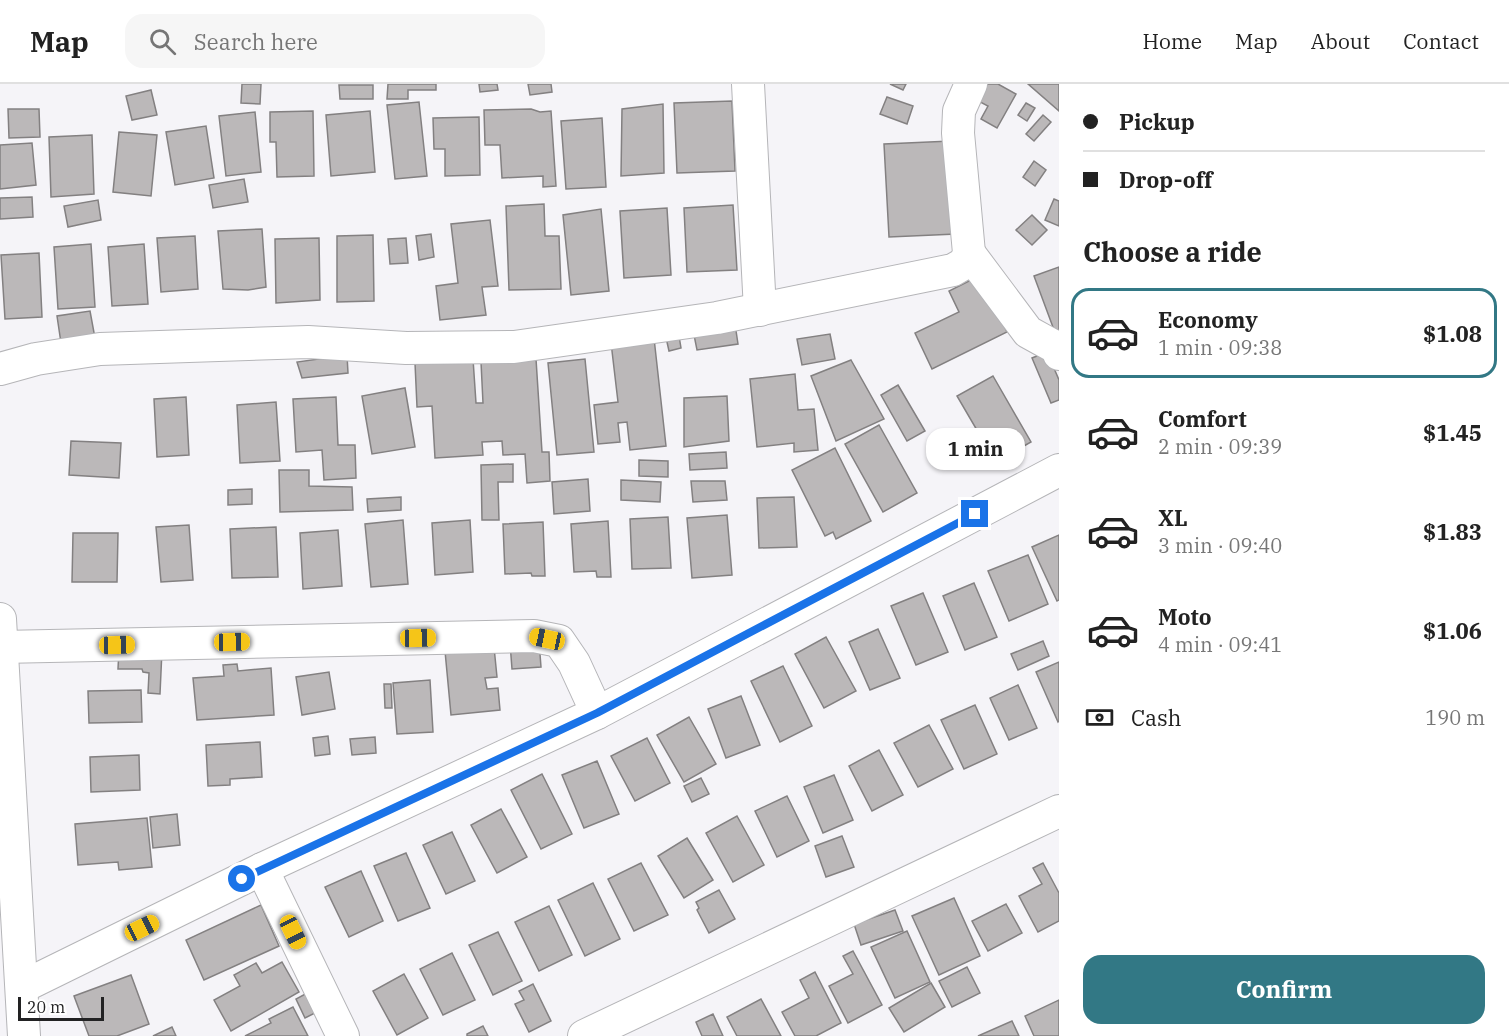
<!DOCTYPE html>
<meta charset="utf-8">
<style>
:root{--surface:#fff;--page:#f6f6f6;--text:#222;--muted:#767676;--line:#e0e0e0;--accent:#327885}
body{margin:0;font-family:"IBM Plex Serif",serif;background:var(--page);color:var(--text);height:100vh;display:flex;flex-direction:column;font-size:22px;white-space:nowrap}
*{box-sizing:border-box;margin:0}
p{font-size:20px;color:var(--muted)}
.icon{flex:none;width:33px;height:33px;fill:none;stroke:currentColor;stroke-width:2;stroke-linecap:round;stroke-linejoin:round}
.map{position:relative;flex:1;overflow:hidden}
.panel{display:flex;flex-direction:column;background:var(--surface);width:450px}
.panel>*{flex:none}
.banner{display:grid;align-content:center;height:132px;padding:0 24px;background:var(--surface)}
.scale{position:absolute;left:18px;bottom:15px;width:86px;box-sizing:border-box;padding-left:6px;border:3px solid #222223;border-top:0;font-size:16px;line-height:21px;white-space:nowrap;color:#222223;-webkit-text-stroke:4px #fff;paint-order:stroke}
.end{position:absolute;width:27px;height:27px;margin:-14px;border:8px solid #1a73e8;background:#fff;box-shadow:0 0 0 3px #fff}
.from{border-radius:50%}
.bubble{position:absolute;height:42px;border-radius:18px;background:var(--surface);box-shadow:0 2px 4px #0004;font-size:20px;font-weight:800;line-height:42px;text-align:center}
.car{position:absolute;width:18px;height:36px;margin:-18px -9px;border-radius:8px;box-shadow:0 0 4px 2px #0007;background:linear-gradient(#f5c518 24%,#345 0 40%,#f5c518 0 76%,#345 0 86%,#f5c518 0)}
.banner b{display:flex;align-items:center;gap:21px;height:57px;font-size:22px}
.banner b+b{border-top:2px solid var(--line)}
.banner i{width:15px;height:15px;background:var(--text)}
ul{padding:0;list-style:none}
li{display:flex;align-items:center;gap:18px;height:90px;margin:0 12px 9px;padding:0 12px;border:3px solid transparent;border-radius:18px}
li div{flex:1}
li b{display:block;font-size:22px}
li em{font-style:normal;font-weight:800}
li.current{border-color:var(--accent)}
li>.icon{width:54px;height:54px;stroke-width:1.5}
h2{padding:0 24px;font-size:27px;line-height:72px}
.pay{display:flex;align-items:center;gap:15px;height:66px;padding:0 24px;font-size:22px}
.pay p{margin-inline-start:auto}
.primary-button{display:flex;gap:12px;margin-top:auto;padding:12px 24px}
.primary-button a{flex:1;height:69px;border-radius:18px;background:var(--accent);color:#fff;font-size:24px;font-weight:800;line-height:69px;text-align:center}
header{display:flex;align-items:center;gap:36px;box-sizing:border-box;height:84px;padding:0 30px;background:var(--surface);border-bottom:2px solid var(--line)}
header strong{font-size:28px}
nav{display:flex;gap:33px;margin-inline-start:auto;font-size:21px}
.search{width:420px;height:54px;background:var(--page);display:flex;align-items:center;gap:15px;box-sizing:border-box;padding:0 21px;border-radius:18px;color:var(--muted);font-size:22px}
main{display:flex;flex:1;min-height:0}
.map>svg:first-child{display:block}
.building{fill:#bbb8b9;stroke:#838081;stroke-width:1.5}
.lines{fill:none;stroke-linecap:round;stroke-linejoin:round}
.street-casing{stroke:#b5b5b8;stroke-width:34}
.street{stroke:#fff;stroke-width:32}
.route{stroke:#1a73e8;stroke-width:8}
</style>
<header>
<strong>Map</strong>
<div class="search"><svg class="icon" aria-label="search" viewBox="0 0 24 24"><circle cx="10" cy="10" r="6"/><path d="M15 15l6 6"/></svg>Search here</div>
<nav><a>Home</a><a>Map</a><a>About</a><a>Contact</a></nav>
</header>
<main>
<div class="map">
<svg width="1059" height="952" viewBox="0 0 1059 952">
<rect width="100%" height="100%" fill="#f5f4f8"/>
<g class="building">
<path d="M242,0H261L260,20L241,19Z"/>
<path d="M388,0H436V6H408V15H387Z"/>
<path d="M479,0H497L498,6L480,8Z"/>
<path d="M528,0H551L552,8L530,11Z"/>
<path d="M890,0H906L903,6Z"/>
<path d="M973,0H998L1016,10L997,44L981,35L988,22L967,11Z"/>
<path d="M1028,0H1059V27Z"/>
<path d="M339,1H373V15H340Z"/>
<path d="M151,6L157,31L132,36L126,12Z"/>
<path d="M887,13L913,22L907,40L880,30Z"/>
<path d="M732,17L735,87L677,89L674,19Z"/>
<path d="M419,18L427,92L395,95L387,21Z"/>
<path d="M1026,19L1035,24L1027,37L1018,31Z"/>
<path d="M663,20L664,89L621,92L622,25Z"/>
<path d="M8,25H39L40,53L9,54Z"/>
<path d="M531,25L540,28L551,27L556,102L543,103V92L502,94L500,61H485L484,26Z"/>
<path d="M313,27L314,92L277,93L276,58H270V28Z"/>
<path d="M370,27L375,88L331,92L326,31Z"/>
<path d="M255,28L261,88L226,92L219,32Z"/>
<path d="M1043,31L1051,38L1034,57L1026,50Z"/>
<path d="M479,33L480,91L445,92V65H434L433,34Z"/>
<path d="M602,34L606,103L566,105L561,37Z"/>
<path d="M206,42L214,94L175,101L166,48Z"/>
<path d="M119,48L157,51L151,112L113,108Z"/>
<path d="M92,51L94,110L51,113L49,53Z"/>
<path d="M951,57L956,150L889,153L884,60Z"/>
<path d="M32,59L36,101L0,105V61Z"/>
<path d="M1034,77L1046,86L1035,102L1023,93Z"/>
<path d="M244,95L248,118L213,124L209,101Z"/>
<path d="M32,113L33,133L0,135V114Z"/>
<path d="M1054,115L1059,117V142L1045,136Z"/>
<path d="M98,116L101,136L68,143L64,122Z"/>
<path d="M544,120L545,152H559L561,205L509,206L506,122Z"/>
<path d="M733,121L737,186L687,188L684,124Z"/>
<path d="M667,124L671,191L624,194L620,127Z"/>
<path d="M601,125L609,207L571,211L563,131Z"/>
<path d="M1032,131L1047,146L1032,161L1016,146Z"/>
<path d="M490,136L498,202L482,203L486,231L440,236L436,202L458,199L451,140Z"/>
<path d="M262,145L266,203L248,206L223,205L218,147Z"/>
<path d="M431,150L434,173L419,176L416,152Z"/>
<path d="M373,151L374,217L337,218V152Z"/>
<path d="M195,152L198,205L161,208L157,154Z"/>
<path d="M319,154L320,216L276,219L275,155Z"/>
<path d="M406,154L408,179L390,180L388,155Z"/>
<path d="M91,160L95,223L58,225L54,163Z"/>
<path d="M144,160L148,220L112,222L108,163Z"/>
<path d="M39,169L42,233L5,235L1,171Z"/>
<path d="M1059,183V253L1057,254L1034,192Z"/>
<path d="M979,192L1007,248L932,285L915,249L959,228L949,207Z"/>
<path d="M90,227L95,254L61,259L57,232Z"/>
<path d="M735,240L738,260L697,266L693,246Z"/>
<path d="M653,245L666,362L630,366L627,338L618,339L620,358L598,360L594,321L618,318L610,250Z"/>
<path d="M678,246L681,264L669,267L665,249Z"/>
<path d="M830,250L835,275L802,281L797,255Z"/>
<path d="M1047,268L1059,296V316L1051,319L1032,274Z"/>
<path d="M347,271L348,289L302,294L297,278Z"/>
<path d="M473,275L476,319H483L481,278L536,275L542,368H549L550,397L527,399L525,370L503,371L502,357L482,358L483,371L435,374L432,322L417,323L415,279Z"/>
<path d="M585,275L594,368L557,371L548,279Z"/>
<path d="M851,276L884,335L836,357L811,292Z"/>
<path d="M795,290L798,326L814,325L818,366L794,368V359L757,363L750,295Z"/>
<path d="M993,292L1031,358L989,382L975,357L981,353L957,312Z"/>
<path d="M898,301L925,347L907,357L881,311Z"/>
<path d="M405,304L415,363L372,370L362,312Z"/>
<path d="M727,312L729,357L684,363V314Z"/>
<path d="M186,313L189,371L157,373L154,315Z"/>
<path d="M336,313L338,361H355L356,394L324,396L322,366L296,368L293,315Z"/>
<path d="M276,318L280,377L240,379L237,321Z"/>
<path d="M879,341L917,409L883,428L845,360Z"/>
<path d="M958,350L966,363L940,379L932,366Z"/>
<path d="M71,357L121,359L119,394L69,391Z"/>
<path d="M835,364L871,437L836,455L833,448L825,452L792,386Z"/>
<path d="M726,368L727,384L690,386L689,370Z"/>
<path d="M639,376L668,377V393L639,392Z"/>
<path d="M513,380V398H498L499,436H482L481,381Z"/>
<path d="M279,386H309V402L352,403L353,426L280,428Z"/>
<path d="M588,395L590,427L554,430L552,398Z"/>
<path d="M621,396L661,398L660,418L621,416Z"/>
<path d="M691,397H725L727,416L693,418Z"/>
<path d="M252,405V420L228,421V406Z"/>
<path d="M401,413V426L368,428L367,415Z"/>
<path d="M794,413L797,463L759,464L757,414Z"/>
<path d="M727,431L732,491L692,494L687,434Z"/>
<path d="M668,433L671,484L632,485L630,435Z"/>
<path d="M403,436L408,500L371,503L365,440Z"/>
<path d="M470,436L473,488L435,491L432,439Z"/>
<path d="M608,437L611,493H597L596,487L574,488L571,440Z"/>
<path d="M543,438L545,492H532L531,489L505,490L503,440Z"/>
<path d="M189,441L193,496L161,498L156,443Z"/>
<path d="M276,443L278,493L232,494L230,445Z"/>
<path d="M338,446L342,502L303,505L300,449Z"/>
<path d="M73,449H118L117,498H72Z"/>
<path d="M1059,451V516L1057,517L1032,463Z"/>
<path d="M1028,471L1048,520L1009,537L988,487Z"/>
<path d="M974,499L997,553L965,566L943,512Z"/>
<path d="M923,509L948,568L916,581L891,522Z"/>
<path d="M878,545L900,594L870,606L849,558Z"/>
<path d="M826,553L856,607L824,624L795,570Z"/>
<path d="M539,557L541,583L512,585L510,559Z"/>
<path d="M1043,557L1049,572L1018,586L1011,570Z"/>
<path d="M494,563L497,593L485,594L487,605L498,604L500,626L451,631L445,567Z"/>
<path d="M119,565L162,566L160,610L148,609L149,589L143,588L142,585H118Z"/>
<path d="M1059,578V637L1058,638L1036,588Z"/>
<path d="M237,580L238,587L271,584L274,631L197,636L193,594L224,592L223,581Z"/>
<path d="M783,582L812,642L780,658L751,597Z"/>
<path d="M329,588L335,625L302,631L296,593Z"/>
<path d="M430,596L433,648L397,650L393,599Z"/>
<path d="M384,600H391L392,624H385Z"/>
<path d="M1018,601L1037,644L1009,656L990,614Z"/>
<path d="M141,606L142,638L89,639L88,607Z"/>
<path d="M741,612L760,661L726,674L708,625Z"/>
<path d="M975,621L997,670L964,685L941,636Z"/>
<path d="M689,633L716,680L684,698L657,651Z"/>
<path d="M929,641L953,685L918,703L894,659Z"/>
<path d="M328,652L330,670L315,672L313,654Z"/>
<path d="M375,653L376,669L352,671L350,655Z"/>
<path d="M647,654L670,699L635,717L611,672Z"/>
<path d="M260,658L262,693L230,695V701L208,702L206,661Z"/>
<path d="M879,666L903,711L872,727L849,682Z"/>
<path d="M139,671L140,706L91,708L90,673Z"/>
<path d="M597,677L619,730L584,744L562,691Z"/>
<path d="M542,690L572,750L541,765L511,706Z"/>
<path d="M834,691L853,736L823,749L804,703Z"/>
<path d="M701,694L709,710L692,718L684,702Z"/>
<path d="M787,712L809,757L777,773L755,727Z"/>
<path d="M501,725L527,773L497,789L471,741Z"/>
<path d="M177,730L180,761L153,764L150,733Z"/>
<path d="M737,732L764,781L733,798L706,749Z"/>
<path d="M147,734L152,783L119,786L118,778L78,781L75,740Z"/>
<path d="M452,748L475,797L446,810L423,761Z"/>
<path d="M842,752L854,783L826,793L815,762Z"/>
<path d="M687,754L713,796L684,814L658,772Z"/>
<path d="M406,769L430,824L398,837L374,782Z"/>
<path d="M641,779L668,831L634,847L608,795Z"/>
<path d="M1043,779L1059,809V837L1038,848L1019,812L1042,800L1033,784Z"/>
<path d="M361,787L383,837L349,853L325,803Z"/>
<path d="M593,799L620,855L585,872L558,816Z"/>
<path d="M719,806L735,835L709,849L697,826L699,824L696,818Z"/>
<path d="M954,814L980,872L939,891L912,832Z"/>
<path d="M1006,820L1022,849L988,867L972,837Z"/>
<path d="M261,821L279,862L204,896L186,856Z"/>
<path d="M549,822L572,871L539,887L515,838Z"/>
<path d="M895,826L903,847L861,861L854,840Z"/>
<path d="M907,847L930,898L895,914L871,863Z"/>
<path d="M498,848L522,897L493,911L469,861Z"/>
<path d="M853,867L882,921L848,939L829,902L853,890L843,872Z"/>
<path d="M452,869L475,916L443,931L420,885Z"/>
<path d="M282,878L299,908L231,947L214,916L240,902L234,891L256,879L262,889Z"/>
<path d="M967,883L980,909L952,923L939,897Z"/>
<path d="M815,888L841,939L816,952H795L782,928L809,914L800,896Z"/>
<path d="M404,890L428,934L397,951L373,907Z"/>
<path d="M131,891L149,940L117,952H89L74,912Z"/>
<path d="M931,899L945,923L904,948L889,924Z"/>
<path d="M533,900L551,937L529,948L515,920L524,916L519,907Z"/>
<path d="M309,908L319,927L305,934L296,915Z"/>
<path d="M761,915L781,952H737L727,933Z"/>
<path d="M1059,916V952H1034L1025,932Z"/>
<path d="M293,923L308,952H245L271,939L269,935Z"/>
<path d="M713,930L723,952H702L696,938Z"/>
<path d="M1012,937L1019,952H978Z"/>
<path d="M483,942L488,952H467V950Z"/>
<path d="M172,943L176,952H153Z"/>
</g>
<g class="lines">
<defs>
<g id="street">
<path d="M748,0L760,226"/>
<path d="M969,169L1028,248L1057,264L1059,270"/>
<path d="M0,285L36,275L100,265L308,258L406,264L514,263L717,234L953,186L965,179L969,169L958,49L959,27L971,0"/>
<path d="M0,535L24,952"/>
<path d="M1,563L534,552L559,557L574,579L597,629"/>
<path d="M262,785L343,952"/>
<path d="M22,903L262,785L597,629L1059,386"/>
<path d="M584,952L1059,727"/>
</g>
</defs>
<use href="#street" class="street-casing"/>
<use href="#street" class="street"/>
</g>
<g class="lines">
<path class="route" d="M242,795L597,629L975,430"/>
</g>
</svg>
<div class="scale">20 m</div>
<i class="end from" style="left:242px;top:795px"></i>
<i class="end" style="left:975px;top:430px"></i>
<div class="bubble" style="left:926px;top:344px;width:99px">1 min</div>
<i class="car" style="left:418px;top:554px;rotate:89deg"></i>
<i class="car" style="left:547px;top:555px;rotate:282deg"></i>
<i class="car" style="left:232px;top:558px;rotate:89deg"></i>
<i class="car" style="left:117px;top:561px;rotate:89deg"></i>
<i class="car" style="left:142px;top:844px;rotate:64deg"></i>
<i class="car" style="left:293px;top:848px;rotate:154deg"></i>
</div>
<section class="panel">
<div class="banner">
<b><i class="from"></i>Pickup</b>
<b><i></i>Drop-off</b>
</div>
<h2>Choose a ride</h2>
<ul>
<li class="current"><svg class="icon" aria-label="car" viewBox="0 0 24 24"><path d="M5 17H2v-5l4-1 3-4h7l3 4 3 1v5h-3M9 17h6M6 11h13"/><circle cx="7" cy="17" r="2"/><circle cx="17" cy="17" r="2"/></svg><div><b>Economy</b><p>1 min · 09:38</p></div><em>$1.08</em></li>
<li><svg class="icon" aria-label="car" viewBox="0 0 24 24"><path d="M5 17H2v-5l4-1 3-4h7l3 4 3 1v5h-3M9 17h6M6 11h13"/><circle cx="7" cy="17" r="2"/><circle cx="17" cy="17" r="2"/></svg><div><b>Comfort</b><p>2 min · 09:39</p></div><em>$1.45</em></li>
<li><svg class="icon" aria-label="car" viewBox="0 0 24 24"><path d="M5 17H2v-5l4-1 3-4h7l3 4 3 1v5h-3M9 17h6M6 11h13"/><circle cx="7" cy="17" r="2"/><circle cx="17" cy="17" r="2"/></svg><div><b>XL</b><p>3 min · 09:40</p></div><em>$1.83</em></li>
<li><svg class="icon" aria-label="car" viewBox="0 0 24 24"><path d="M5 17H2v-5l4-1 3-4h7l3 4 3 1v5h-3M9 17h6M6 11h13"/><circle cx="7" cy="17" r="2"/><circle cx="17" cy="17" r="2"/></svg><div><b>Moto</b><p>4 min · 09:41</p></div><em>$1.06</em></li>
</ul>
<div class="pay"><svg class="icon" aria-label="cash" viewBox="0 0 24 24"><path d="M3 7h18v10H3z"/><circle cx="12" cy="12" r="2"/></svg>Cash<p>190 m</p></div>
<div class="primary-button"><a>Confirm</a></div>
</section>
</main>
